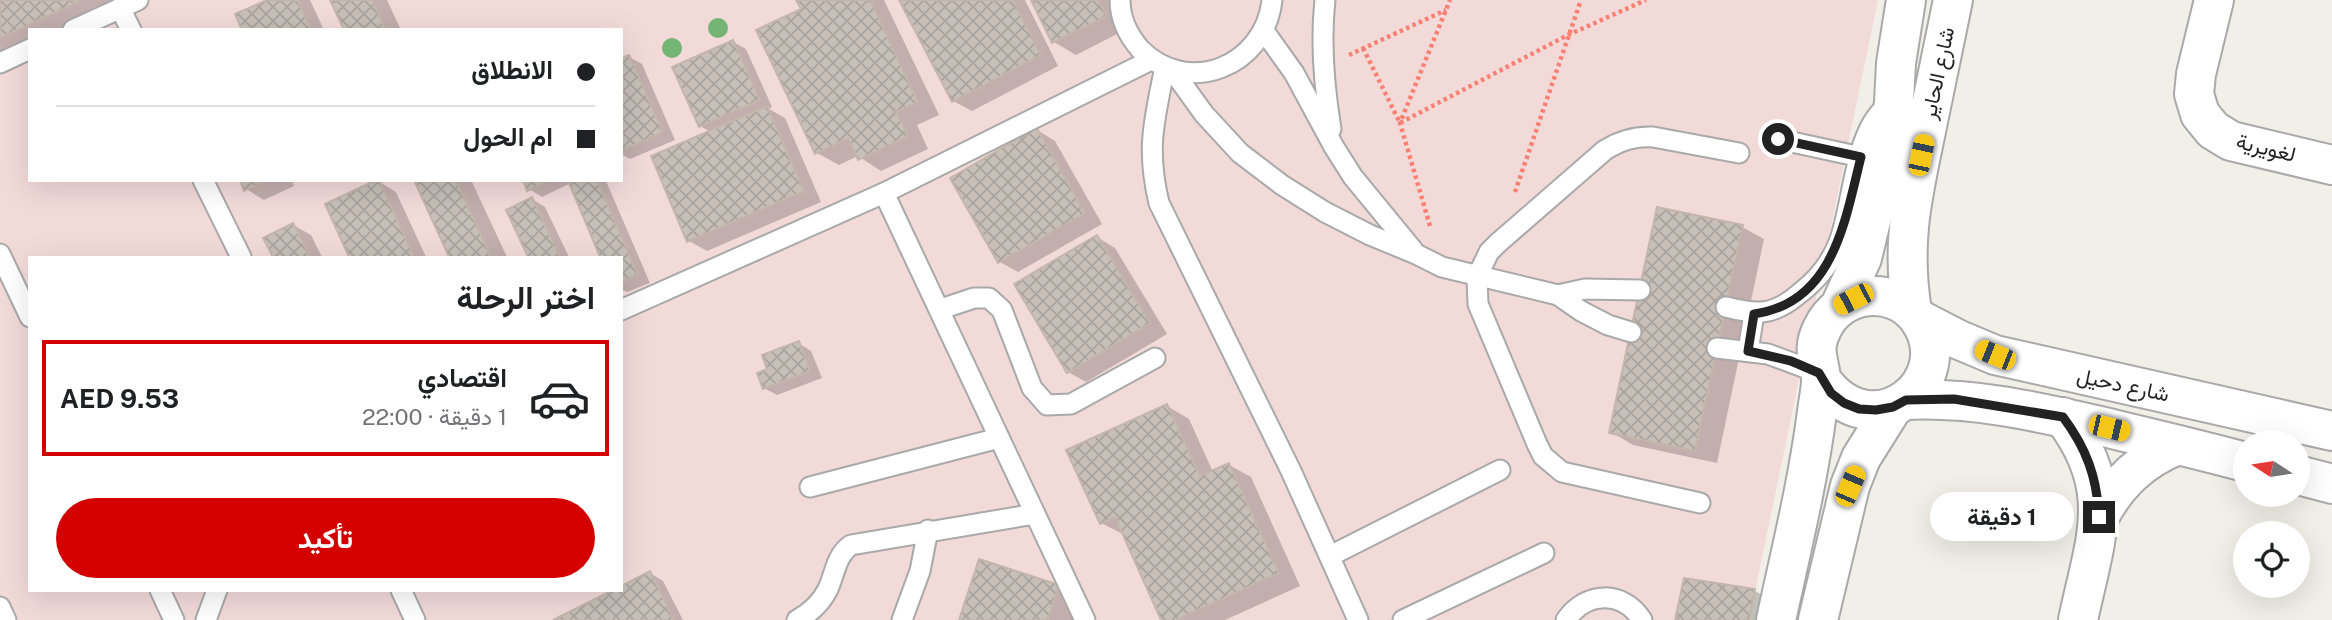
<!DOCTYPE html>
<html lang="ar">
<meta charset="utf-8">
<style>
:root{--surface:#fff;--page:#f2f2f2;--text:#202124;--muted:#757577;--line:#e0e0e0;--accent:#d40000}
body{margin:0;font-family:"Public Sans",Vazirmatn,sans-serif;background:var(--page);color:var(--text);direction:rtl;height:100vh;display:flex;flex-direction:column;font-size:26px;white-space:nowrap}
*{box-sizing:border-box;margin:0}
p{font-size:23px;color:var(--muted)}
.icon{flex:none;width:38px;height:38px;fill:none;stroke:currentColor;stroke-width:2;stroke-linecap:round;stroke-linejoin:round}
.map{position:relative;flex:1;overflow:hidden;direction:ltr}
.side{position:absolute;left:28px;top:256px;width:595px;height:336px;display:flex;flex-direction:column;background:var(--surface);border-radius:0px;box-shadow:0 7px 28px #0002;direction:rtl}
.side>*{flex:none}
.top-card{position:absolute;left:28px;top:28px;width:595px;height:154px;border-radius:0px;box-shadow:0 7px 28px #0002;direction:rtl;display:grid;align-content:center;height:154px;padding:0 28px;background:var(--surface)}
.needle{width:46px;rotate:282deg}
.fabs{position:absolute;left:2233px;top:430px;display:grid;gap:14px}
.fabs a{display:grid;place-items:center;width:77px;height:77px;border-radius:50%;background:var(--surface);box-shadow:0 7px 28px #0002;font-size:35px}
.end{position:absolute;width:32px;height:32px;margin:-16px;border:9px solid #222;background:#fff;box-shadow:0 0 0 4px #fff}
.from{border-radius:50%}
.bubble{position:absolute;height:49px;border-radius:24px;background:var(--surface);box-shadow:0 7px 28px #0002;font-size:23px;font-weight:700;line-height:49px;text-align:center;direction:rtl}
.car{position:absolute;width:21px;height:42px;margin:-21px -10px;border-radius:9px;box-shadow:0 0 5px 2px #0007;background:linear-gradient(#f5c518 24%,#345 0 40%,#f5c518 0 76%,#345 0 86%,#f5c518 0)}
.top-card b{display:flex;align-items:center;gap:24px;height:66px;font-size:26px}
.top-card b+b{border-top:2px solid var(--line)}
.top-card i{width:18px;height:18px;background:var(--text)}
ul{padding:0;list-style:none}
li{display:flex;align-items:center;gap:21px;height:116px;margin:0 14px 10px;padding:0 14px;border:4px solid transparent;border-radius:0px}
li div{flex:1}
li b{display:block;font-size:26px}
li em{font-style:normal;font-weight:700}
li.current{border-color:var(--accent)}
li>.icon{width:63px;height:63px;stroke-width:1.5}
h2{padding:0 28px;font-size:32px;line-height:84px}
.button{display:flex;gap:14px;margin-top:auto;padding:14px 28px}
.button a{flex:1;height:80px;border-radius:42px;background:var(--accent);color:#fff;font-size:28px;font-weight:700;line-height:80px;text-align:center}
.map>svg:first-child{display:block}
.commercial{fill:#f2dad9;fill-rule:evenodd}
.shadow{fill:#0003}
.building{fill:url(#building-cross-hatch);stroke:#c4b6ab;stroke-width:2}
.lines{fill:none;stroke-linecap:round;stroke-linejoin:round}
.service-casing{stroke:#a9a9a9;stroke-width:23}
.minor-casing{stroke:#a9a9a9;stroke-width:42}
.path{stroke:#fa8072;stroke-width:4.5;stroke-dasharray:3.5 3.5;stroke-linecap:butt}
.service{stroke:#fff;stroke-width:19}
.minor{stroke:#fff;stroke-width:38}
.tree{fill:#74b475}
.route{stroke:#222;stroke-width:9}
.labels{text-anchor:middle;stroke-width:7;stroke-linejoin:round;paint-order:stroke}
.street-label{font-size:21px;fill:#222;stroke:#fff}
</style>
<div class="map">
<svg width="2332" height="620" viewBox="0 0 2332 620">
<defs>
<pattern id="building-cross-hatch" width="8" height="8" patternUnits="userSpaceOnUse" patternTransform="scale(1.75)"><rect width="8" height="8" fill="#c7bfb8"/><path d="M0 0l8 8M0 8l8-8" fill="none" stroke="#aba49e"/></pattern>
</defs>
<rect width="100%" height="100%" fill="#f2efe9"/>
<path class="commercial" d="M0,0H1878L1749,620H0ZM30,30H621V180H30ZM30,257H621V590H30Z"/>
<g class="shadow">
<path d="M5,0H122L58,30H30V43L0,57V2Z"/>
<path d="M272,0H310L324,30H244Z"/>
<path d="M332,0H387L401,30H346Z"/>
<path d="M798,0H884L939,115L917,125L928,149L881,171L858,156L839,165L817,153L803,10Z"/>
<path d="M901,0H1025L1058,66L972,111L953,101Z"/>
<path d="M1033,0H1113L1127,29L1076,55L1054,42Z"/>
<path d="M733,42L746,49L772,107L769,109L785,118L821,202L707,251L689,241L711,132L700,126Z"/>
<path d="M629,57L642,64L675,140L630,159L621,154V60Z"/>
<path d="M1037,130L1055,141L1102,224L1018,272L1000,262Z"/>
<path d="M242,180H292L294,186L264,200L246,189Z"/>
<path d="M415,180H471L507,257H451Z"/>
<path d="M524,180L606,181L650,283L627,292L621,289V257H602L571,183L542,197L529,189Z"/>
<path d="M378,181L396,192L426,257H351L327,205Z"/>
<path d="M532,199L545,207L569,257H530L508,211Z"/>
<path d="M293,225L311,235L322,257H275L265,238Z"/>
<path d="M1742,227L1764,239L1717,463L1633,445L1611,432Z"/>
<path d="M1097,237L1115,248L1167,334L1086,382L1068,372Z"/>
<path d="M798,343L811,351L822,378L777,395L764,388L770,370Z"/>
<path d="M1167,406L1189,419L1213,472L1229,465L1251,477L1300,586L1225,620H1163L1125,535L1101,523Z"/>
<path d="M980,561L1059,587L1080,600L1074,620H961Z"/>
<path d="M650,573L663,581L683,620H557L617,590H621Z"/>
<path d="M1755,591L1776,603L1773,620H1677Z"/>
</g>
<g class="building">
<path d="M0,0H82L0,38Z"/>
<path d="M267,0H298L311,30H242L235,14Z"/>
<path d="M330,0H372L386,30H344Z"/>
<path d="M796,0H870L918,102L896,112L908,136L858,160L848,138L815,154L756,30L801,9Z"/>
<path d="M899,0H1013L1041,55L952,102Z"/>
<path d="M1031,0H1098L1107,16L1052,43Z"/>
<path d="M733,40L760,100L699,127L672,67Z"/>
<path d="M629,55L663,132L621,151V58Z"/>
<path d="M767,106L804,191L687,242L651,156Z"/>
<path d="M1037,128L1085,213L998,263L950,178Z"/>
<path d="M240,180H268L244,191Z"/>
<path d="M376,180H379L414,257H349L325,204Z"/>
<path d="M414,180H456L491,257H449Z"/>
<path d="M523,180H549L527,191Z"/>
<path d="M574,180H597L638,275L621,282V257H600L569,183Z"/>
<path d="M532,197L560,257H528L506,210Z"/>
<path d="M1657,207L1743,225L1695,451L1609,433Z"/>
<path d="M293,223L310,257H273L263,238Z"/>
<path d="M1097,235L1150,323L1067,373L1014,284Z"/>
<path d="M799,341L810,371L763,389L757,373L767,369L762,355Z"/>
<path d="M1167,404L1200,476L1229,463L1279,573L1176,620H1161L1115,517L1100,524L1066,450Z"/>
<path d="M979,559L1059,585L1048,620H959Z"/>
<path d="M650,571L674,620H553L613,590H621V586Z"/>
<path d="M1684,578L1755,589L1749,620H1675Z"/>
</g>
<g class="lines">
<defs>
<g id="service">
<path d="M1120,0C1120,18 1128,35 1140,49C1188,98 1265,66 1272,0"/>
<path d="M1325,0C1320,44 1324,86 1331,129"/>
<path d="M120,8L131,30"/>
<path d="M73,30L138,0"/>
<path d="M1264,31L1294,73L1334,147L1353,177L1413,250"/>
<path d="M0,63L30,49"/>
<path d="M1165,67C1154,121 1146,149 1159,203L1291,471L1358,620"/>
<path d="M1173,71L1204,114L1240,153L1282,185L1325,212L1370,235L1416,254L1442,267L1558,295L1581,311L1608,325L1631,332"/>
<path d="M1778,139L1861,157"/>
<path d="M203,180L241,257"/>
<path d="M884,193L1085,620"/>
<path d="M0,254L30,317"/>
<path d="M1558,295L1585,289L1640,290"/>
<path d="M1726,307C1757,315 1774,316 1800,293C1817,280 1831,263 1839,242C1854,203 1854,127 1890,104"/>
<path d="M941,309L974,298H989L1002,310L1032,388L1047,405L1071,404L1155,358"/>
<path d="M621,310L884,193L1151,60"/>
<path d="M1717,348L1768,354L1819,373"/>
<path d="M1748,351L1754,314"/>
<path d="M810,487L999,438"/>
<path d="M1700,503L1562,472L1543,456L1537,444L1478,304L1477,277L1489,252L1498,243L1605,150C1621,140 1635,136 1653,137L1739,153"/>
<path d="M1330,556L1500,470"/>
<path d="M160,590L174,620"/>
<path d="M401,590L415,620"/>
<path d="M0,607L6,620"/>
<path d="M206,620L217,590"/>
<path d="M797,620C810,613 821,603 828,589C835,574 836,555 851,545L1035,514"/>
<path d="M902,620L920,571L928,530"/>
<path d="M1403,620L1544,553"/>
<path d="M1566,620C1586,591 1623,590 1642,620"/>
</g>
<g id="minor">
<path d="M2214,0L2196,74L2194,94L2200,114L2213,130L2231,141L2332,165"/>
<path d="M1840,306L1862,258L1889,146L1894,102L1896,63L1906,0"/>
<path d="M1912,311C1901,243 1912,198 1926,131C1935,88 1944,44 1953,0"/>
<path d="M1920,320L1957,339L1995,355L2332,431"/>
<path d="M1906,400C1972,397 2035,411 2100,426C2149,438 2197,449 2245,462"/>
<path d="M2063,417C2119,490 2095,539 2078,620"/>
<path d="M2298,475L2332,484"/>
<path d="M2099,517C2118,482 2141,460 2178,445"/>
<path d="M1776,620C1791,551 1808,482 1817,412C1818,402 1821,390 1821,380C1820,360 1811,351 1822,329C1839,291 1893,284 1918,318C1963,380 1872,453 1821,379"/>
<path d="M1818,620L1850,486L1861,458L1893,407"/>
</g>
</defs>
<use href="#service" class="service-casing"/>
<use href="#minor" class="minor-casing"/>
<g class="path">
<path d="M1363,48L1400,123L1568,35L1646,0"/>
<path d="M1349,55L1446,10"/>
<path d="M1515,192L1581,0"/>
<path d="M1430,226L1400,123L1450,0"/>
</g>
<use href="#service" class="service"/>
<use href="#minor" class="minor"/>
</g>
<g class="tree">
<circle cx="718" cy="28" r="10"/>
<circle cx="672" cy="48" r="10"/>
</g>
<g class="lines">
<path class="route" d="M1778,139L1861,157C1845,220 1834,303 1754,314L1748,351L1791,361L1819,373L1831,393L1844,403L1859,409L1876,410L1893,407L1906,400L1954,399L2063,417C2087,449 2097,478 2099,517"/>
</g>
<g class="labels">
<g class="street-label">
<text transform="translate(1938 73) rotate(-78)" y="7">شارع الحاير</text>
<text transform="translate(2266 148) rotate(14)" y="7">لغويرية</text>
<text transform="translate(2123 385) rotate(12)" y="7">شارع دحيل</text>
</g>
</g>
</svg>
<div class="fabs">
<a><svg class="needle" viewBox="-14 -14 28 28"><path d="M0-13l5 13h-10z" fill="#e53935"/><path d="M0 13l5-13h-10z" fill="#757577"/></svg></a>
<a><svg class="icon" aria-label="locate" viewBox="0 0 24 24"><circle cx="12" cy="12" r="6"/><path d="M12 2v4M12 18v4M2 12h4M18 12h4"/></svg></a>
</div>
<i class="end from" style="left:1778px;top:139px"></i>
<i class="end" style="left:2099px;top:517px"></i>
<div class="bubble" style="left:1930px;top:492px;width:144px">1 دقيقة</div>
<i class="car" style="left:1921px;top:155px;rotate:12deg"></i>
<i class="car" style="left:1853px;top:299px;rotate:243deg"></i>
<i class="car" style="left:1995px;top:355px;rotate:292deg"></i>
<i class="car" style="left:2109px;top:428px;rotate:103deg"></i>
<i class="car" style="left:1850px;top:486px;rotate:23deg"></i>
<div class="top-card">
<b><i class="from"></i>الانطلاق</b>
<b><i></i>ام الحول</b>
</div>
<section class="side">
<h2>اختر الرحلة</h2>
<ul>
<li class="current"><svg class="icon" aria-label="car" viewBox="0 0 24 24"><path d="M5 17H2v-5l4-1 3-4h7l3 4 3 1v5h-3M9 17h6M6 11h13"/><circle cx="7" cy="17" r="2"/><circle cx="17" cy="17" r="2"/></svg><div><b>اقتصادي</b><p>1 دقيقة · 22:00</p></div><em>AED 9.53</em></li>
</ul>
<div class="button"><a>تأكيد</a></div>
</section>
</div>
